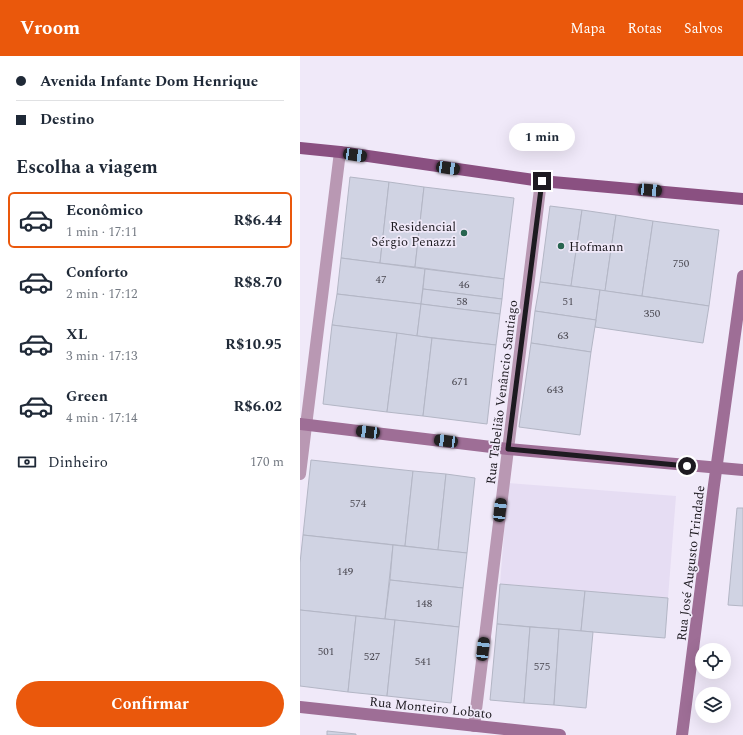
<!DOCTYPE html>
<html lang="pt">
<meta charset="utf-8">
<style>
:root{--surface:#fff;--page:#f6f6f7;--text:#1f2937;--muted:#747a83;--line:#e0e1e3;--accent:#ea580c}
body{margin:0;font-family:Spectral,serif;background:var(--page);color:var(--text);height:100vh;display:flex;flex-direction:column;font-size:15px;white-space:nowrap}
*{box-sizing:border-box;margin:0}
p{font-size:13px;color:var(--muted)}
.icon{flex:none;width:22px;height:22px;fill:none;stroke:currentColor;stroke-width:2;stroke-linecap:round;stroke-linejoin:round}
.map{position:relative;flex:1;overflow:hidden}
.panel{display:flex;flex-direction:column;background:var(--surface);width:300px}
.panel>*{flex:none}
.guide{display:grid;align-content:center;height:88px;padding:0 16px;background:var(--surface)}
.buttons{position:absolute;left:395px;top:587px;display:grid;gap:8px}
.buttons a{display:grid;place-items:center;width:36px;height:36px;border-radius:50%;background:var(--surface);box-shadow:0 4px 16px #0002;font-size:20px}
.end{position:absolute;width:18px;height:18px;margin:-9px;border:5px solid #1d1a20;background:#fff;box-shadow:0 0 0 2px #fff}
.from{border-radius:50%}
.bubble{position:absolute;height:28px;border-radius:14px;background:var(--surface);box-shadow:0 4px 16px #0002;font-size:13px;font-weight:700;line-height:28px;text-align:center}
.car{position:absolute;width:12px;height:24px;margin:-12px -6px;border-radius:5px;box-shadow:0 0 3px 1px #0007;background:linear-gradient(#222 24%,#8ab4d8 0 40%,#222 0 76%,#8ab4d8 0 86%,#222 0)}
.guide b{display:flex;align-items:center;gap:14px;height:38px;font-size:15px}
.guide b+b{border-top:1px solid var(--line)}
.guide i{width:10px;height:10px;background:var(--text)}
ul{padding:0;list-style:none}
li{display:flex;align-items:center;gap:12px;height:56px;margin:0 8px 6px;padding:0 8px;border:2px solid transparent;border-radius:6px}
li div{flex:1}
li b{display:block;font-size:15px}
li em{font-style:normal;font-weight:700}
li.selected{border-color:var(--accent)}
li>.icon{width:36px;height:36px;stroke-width:1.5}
h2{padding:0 16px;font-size:18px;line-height:48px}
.pay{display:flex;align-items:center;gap:10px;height:44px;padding:0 16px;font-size:15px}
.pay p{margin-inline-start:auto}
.primary-button{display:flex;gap:8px;margin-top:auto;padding:8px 16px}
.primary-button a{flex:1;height:46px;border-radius:24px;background:var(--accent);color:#fff;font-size:16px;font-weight:700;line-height:46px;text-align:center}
header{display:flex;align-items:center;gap:24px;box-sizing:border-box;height:56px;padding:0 20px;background:var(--accent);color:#fff}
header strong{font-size:19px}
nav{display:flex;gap:22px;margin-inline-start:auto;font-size:14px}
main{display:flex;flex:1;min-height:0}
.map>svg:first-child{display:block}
.built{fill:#e6ddf3}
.building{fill:#d0d3e3;stroke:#b3b6c5}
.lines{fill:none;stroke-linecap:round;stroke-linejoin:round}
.street{stroke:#b998b3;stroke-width:12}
.secondary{stroke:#9e6e96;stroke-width:12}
.primary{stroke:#8a5081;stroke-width:12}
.route{stroke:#1d1a20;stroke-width:5}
.poi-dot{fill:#286550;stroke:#f0e9f9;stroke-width:1.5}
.labels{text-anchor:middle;stroke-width:3.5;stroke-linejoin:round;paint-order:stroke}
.number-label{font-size:11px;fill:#4a4851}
.poi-label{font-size:13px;fill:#1d1a20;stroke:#f0e9f9;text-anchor:end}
.street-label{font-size:13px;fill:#1d1a20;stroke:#f0e9f9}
</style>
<header>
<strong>Vroom</strong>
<nav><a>Mapa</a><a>Rotas</a><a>Salvos</a></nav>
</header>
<main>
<section class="panel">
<div class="guide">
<b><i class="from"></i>Avenida Infante Dom Henrique</b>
<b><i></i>Destino</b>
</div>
<h2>Escolha a viagem</h2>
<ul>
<li class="selected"><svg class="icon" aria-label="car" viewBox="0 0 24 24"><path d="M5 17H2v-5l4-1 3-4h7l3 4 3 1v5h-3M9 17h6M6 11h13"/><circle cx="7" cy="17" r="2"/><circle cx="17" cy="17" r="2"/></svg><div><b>Econômico</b><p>1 min · 17:11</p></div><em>R$6.44</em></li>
<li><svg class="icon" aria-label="car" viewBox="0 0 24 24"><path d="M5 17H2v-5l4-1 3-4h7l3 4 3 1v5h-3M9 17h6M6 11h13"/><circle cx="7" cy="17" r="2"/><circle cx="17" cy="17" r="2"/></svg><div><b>Conforto</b><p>2 min · 17:12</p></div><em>R$8.70</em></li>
<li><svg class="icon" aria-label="car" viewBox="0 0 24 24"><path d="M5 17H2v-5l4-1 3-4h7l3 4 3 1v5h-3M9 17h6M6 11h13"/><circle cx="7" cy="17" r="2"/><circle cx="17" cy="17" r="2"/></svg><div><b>XL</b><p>3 min · 17:13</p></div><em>R$10.95</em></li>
<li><svg class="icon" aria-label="car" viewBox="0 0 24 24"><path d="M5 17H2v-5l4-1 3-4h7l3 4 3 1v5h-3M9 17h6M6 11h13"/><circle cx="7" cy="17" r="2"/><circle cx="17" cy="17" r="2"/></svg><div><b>Green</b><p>4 min · 17:14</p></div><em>R$6.02</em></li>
</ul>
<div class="pay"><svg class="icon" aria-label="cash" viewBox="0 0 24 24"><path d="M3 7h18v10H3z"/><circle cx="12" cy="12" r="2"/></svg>Dinheiro<p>170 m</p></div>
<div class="primary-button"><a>Confirmar</a></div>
</section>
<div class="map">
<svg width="443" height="679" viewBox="0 0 443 679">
<rect width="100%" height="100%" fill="#f0e9f9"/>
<path class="built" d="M208,427L376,440L368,542L200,528Z"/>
<g class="building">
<path d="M50,121L89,126L80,207L41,202Z"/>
<path d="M89,126L124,131L115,211L80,207Z"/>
<path d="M124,131L214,142L204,223L115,211Z"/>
<path d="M250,150L282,154L271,230L240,226Z"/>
<path d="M282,154L316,159L305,235L271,230Z"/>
<path d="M316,159L353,165L342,240L305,235Z"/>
<path d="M353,165L419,174L409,250L342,240Z"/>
<path d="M41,202L125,213L121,248L37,238Z"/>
<path d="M125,213L204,223L202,243L123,233Z"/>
<path d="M240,226L300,234L296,264L235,255Z"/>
<path d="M123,233L202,243L200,258L121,248Z"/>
<path d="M300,234L409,250L403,287L295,271Z"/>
<path d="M37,238L121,248L117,280L32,269Z"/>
<path d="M121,248L200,258L196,289L117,280Z"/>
<path d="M235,255L296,264L291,296L231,287Z"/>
<path d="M32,269L97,277L87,356L23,348Z"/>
<path d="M97,277L132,282L123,360L87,356Z"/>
<path d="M132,282L196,289L187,368L123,360Z"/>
<path d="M231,287L291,296L280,379L219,371Z"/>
<path d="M11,404L113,415L105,490L3,479Z"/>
<path d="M113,415L146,418L138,494L105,490Z"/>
<path d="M146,418L175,422L167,497L138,494Z"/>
<path d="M437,452H443V550L428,549Z"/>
<path d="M3,479L93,489L85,563L0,554V507Z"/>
<path d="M93,489L167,497L163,532L90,524Z"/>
<path d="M90,524L163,532L159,571L85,563Z"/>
<path d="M200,528L285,535L281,575L197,568Z"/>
<path d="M285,535L368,542L365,582L281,575Z"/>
<path d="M0,554L56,560L48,636L0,630Z"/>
<path d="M56,560L95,564L87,640L48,636Z"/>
<path d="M95,564L159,571L151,647L87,640Z"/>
<path d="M197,568L230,571L224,647L190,644Z"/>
<path d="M230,571L259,573L254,649L224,647Z"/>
<path d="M259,573L293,576L286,652L254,649Z"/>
<path d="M27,675L56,678V679H27Z"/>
</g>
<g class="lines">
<g class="street">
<path d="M0,418L40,96"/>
<path d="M174,670L241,125"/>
</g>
<g class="secondary">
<path d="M0,368L208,393L443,414"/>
<path d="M0,651L260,679"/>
<path d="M382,679L414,429L443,220"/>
</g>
<path class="primary" d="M0,92L40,96L241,125L443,143"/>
</g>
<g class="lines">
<path class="route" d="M242,125L208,393L387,410"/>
</g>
<g class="poi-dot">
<circle cx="164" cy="177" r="4"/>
<circle cx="261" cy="190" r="4"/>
</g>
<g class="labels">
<g class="number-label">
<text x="381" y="211">750</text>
<text x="81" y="227">47</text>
<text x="164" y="232">46</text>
<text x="162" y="249">58</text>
<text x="268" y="249">51</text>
<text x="352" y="261">350</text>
<text x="263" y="283">63</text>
<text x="160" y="329">671</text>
<text x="255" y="337">643</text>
<text x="58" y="451">574</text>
<text x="45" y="519">149</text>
<text x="124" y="551">148</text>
<text x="26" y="599">501</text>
<text x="72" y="604">527</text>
<text x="123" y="609">541</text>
<text x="242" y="614">575</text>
</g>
<g class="poi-label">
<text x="156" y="175">Residencial<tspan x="156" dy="15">Sérgio Penazzi</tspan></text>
<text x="269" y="195" text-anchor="start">Hofmann</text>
</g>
<g class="street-label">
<text transform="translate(201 336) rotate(-83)" y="5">Rua Tabelião Venâncio Santiago</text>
<text transform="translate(390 507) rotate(-83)" y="5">Rua José Augusto Trindade</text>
<text transform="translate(131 651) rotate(6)" y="5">Rua Monteiro Lobato</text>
</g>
</g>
</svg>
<div class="buttons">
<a><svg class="icon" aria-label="locate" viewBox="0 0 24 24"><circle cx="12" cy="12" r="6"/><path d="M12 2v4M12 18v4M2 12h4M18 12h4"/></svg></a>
<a><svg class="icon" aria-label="layers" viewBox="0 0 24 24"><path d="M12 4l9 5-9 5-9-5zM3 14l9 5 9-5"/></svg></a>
</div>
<i class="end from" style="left:387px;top:410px"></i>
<i class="end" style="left:242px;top:125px"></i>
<div class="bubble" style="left:209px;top:67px;width:66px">1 min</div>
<i class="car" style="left:55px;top:99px;rotate:98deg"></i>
<i class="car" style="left:148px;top:112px;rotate:98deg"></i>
<i class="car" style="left:350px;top:134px;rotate:95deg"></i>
<i class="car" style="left:68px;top:376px;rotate:277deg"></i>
<i class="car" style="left:146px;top:385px;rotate:277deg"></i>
<i class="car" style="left:200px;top:454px;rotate:7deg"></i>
<i class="car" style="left:183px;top:593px;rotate:7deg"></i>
</div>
</main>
